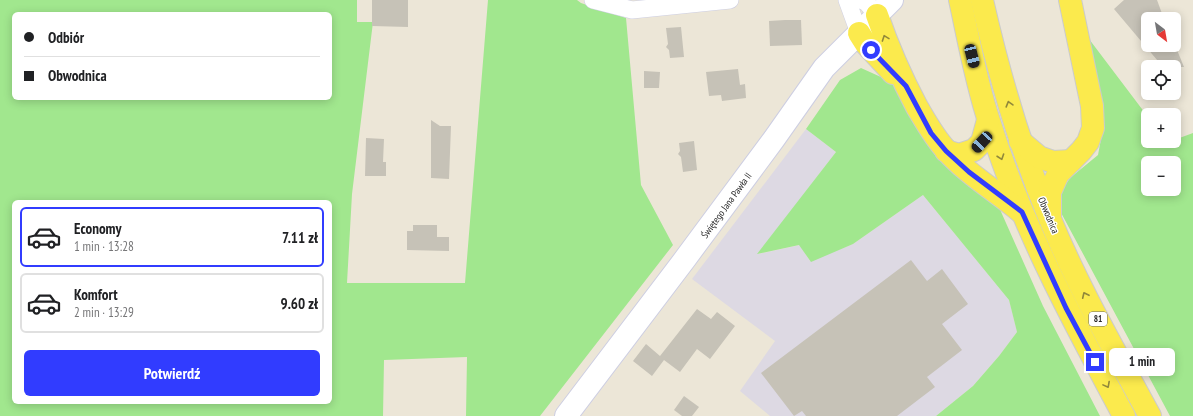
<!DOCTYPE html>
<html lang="pl">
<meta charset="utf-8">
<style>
:root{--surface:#fff;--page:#f6f6f6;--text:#202124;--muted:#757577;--line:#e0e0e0;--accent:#313cff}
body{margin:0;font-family:"PT Sans Narrow",sans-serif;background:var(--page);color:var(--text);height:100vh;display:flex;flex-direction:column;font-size:15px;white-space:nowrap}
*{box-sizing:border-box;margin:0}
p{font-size:13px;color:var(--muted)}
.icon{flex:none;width:22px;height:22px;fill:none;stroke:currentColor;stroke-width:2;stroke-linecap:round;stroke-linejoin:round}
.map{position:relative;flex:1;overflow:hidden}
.details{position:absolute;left:12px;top:200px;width:320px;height:204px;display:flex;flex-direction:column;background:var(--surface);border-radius:6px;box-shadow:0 2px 10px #0003}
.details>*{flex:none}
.banner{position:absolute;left:12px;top:12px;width:320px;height:88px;border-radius:6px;box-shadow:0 2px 10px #0003;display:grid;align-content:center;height:88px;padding:0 12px;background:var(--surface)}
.needle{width:26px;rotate:149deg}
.buttons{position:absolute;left:1141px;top:12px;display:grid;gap:8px}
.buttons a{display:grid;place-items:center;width:40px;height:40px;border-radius:6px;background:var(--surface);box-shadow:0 2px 10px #0003;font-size:20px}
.end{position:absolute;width:18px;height:18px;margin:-9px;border:5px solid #313cff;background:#fff;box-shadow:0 0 0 2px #fff}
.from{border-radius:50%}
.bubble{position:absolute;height:28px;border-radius:6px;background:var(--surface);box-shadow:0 2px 10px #0003;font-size:13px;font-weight:700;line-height:28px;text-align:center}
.car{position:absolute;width:12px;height:24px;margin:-12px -6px;border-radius:5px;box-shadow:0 0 3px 1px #0007;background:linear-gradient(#222 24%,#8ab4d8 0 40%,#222 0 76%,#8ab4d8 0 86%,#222 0)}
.banner b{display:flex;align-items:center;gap:14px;height:38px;font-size:15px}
.banner b+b{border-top:1px solid var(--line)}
.banner i{width:10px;height:10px;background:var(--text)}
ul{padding:7px 0 0;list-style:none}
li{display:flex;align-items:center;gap:12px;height:60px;margin:0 8px 6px;padding:0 4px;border:2px solid var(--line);border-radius:6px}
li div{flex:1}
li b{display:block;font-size:15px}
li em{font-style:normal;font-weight:700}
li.current{border-color:var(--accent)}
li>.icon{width:36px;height:36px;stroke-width:1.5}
.action{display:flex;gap:8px;margin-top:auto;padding:8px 12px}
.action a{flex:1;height:46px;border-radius:6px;background:var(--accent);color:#fff;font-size:16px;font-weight:700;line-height:46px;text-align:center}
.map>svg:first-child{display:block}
.industrial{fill:#ddd9e3}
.green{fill:#a1e78e;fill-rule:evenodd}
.building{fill:#c6c2b7}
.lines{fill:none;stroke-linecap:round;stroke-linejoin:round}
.minor-casing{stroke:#cdcee2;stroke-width:18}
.tertiary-casing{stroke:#cdcee2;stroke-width:24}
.primary-casing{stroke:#cbcbcb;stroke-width:24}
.minor{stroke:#fff;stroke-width:17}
.tertiary{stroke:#fff;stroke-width:22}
.primary{stroke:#fbea4d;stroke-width:22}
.oneway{stroke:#91883a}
.route{stroke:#313cff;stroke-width:5}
.labels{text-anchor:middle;stroke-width:3;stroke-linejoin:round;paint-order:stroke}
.shield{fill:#fff;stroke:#686868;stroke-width:1}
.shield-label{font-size:9px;font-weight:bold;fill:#272727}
.street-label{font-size:10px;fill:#272727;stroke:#fff}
</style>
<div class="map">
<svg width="1193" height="416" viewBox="0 0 1193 416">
<rect width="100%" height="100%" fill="#ece6d7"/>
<path class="industrial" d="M806,129L836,152L758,254L800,245L810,261L853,244L923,195L1009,300L1017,332L999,356L973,386L936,416H770L740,391L775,341L692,279Z"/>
<g class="green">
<path d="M0,0H357V22H373L352,194L347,283H465L488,0H577L581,3L626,18L641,185L673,245L540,416H466L467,357L384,360L383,416H0ZM14,14H330V98H14ZM14,202H330V402H14Z"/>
<path d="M1089,39L1148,117V141H1166L1167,142L1174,141V140L1193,133V416H1170L1059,209L1062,190L1070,178L1098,155L1103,128ZM1148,163H1174V189H1148Z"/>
<path d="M861,68L892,82L912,116L998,205L1043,306L1100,416H936L973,386L999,356L1017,332L1009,300L923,195L853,244L811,262L799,245L757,254L836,152L806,129L840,80Z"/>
</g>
<g class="building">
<path d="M372,0H408V27L372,26Z"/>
<path d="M1124,0H1157L1164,19H1148V45H1175L1184,67H1163L1114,9Z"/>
<path d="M785,20H801L802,45L770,46L769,21Z"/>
<path d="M681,27L684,57L670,58L669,50L666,47L668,44L666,28Z"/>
<path d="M738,69L740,85L745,84L746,98L722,101L721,95L709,96L706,72Z"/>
<path d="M644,71L660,72L659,88H644Z"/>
<path d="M431,120L440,126H451L449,179L431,178Z"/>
<path d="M366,138L384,139L383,162H386V176H365Z"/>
<path d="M694,141L697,170L683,172L681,157L678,154L680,151L679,143Z"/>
<path d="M413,225H437V237H449V251L407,250V231H413Z"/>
<path d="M911,260L927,281L942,269L968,304L942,324L962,350L927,377L935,387L897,416H806L802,411L794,416L761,373Z"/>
<path d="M697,309L711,319L717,312L735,326L710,359L697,349L680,372L664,360L652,376L633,361L646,344L660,356Z"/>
<path d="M684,396L699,407L692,416H682L674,410Z"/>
</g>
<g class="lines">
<defs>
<g id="minor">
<path d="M593,0L632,10L730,0"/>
<path d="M847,0L859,33"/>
<path d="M860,0L866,2L877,15"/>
</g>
<path id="tertiary" d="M566,416L685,259L774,139L824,68L892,0"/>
<g id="primary">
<path d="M960,0C969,41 976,82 989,121C1021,225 1073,321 1124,416"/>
<path d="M982,0C999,75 1020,148 1050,219C1078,287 1115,351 1150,416"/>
<path d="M877,15C888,47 901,77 917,107C926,122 934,137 946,150C967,174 996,191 1021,212"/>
<path d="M859,33L866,44L893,73"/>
<path d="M1020,141L1039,157L1053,162L1071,161"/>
<path d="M946,151L959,155L974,150L982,142L988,120"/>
<path d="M1050,215V192L1058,174L1081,151L1088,142L1093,128L1092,106L1070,0"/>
</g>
</defs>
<use href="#minor" class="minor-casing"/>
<use href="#tertiary" class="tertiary-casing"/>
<use href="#primary" class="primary-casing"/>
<use href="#minor" class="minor"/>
<use href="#tertiary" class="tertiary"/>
<use href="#primary" class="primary"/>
</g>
<defs><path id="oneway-chevron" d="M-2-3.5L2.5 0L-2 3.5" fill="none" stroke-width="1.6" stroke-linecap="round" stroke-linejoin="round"/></defs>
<g class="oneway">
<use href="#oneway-chevron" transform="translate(885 38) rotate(-110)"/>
<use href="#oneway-chevron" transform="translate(1009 104) rotate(-106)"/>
<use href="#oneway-chevron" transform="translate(1001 157) rotate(71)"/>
<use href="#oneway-chevron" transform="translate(1085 295) rotate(-115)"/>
<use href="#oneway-chevron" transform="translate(1107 385) rotate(62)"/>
</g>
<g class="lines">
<path class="route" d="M871,50L906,86L931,133L946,151L969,172L1022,212L1066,308L1095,362"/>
</g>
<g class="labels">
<rect class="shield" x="1089" y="312" width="18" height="14" rx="3"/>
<g class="shield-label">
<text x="1098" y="322">81</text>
</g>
<g class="street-label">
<text transform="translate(726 205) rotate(-54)" y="4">Świętego Jana Pawła II</text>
<text transform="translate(1049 215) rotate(67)" y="4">Obwodnica</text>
</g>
</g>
</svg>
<div class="buttons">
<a><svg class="needle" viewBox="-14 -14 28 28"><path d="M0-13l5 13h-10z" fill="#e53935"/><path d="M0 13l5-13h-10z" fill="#757577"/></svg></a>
<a><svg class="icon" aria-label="locate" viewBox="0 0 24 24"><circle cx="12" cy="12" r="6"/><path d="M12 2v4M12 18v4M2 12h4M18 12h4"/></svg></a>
<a>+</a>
<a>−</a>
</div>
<i class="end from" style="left:871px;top:50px"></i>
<i class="end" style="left:1095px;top:362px"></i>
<div class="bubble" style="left:1109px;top:348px;width:66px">1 min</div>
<i class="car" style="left:972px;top:56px;rotate:166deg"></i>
<i class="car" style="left:982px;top:142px;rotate:223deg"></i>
<div class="banner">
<b><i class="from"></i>Odbiór</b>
<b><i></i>Obwodnica</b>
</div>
<section class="details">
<ul>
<li class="current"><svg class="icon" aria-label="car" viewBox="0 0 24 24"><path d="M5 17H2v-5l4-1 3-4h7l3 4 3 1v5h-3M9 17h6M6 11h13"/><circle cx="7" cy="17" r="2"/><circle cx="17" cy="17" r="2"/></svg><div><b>Economy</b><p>1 min · 13:28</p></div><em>7.11 zł</em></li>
<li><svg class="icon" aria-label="car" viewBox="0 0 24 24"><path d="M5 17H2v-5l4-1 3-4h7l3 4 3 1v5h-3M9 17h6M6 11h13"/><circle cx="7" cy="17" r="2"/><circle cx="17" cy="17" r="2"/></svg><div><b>Komfort</b><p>2 min · 13:29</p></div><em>9.60 zł</em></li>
</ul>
<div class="action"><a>Potwierdź</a></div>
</section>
</div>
